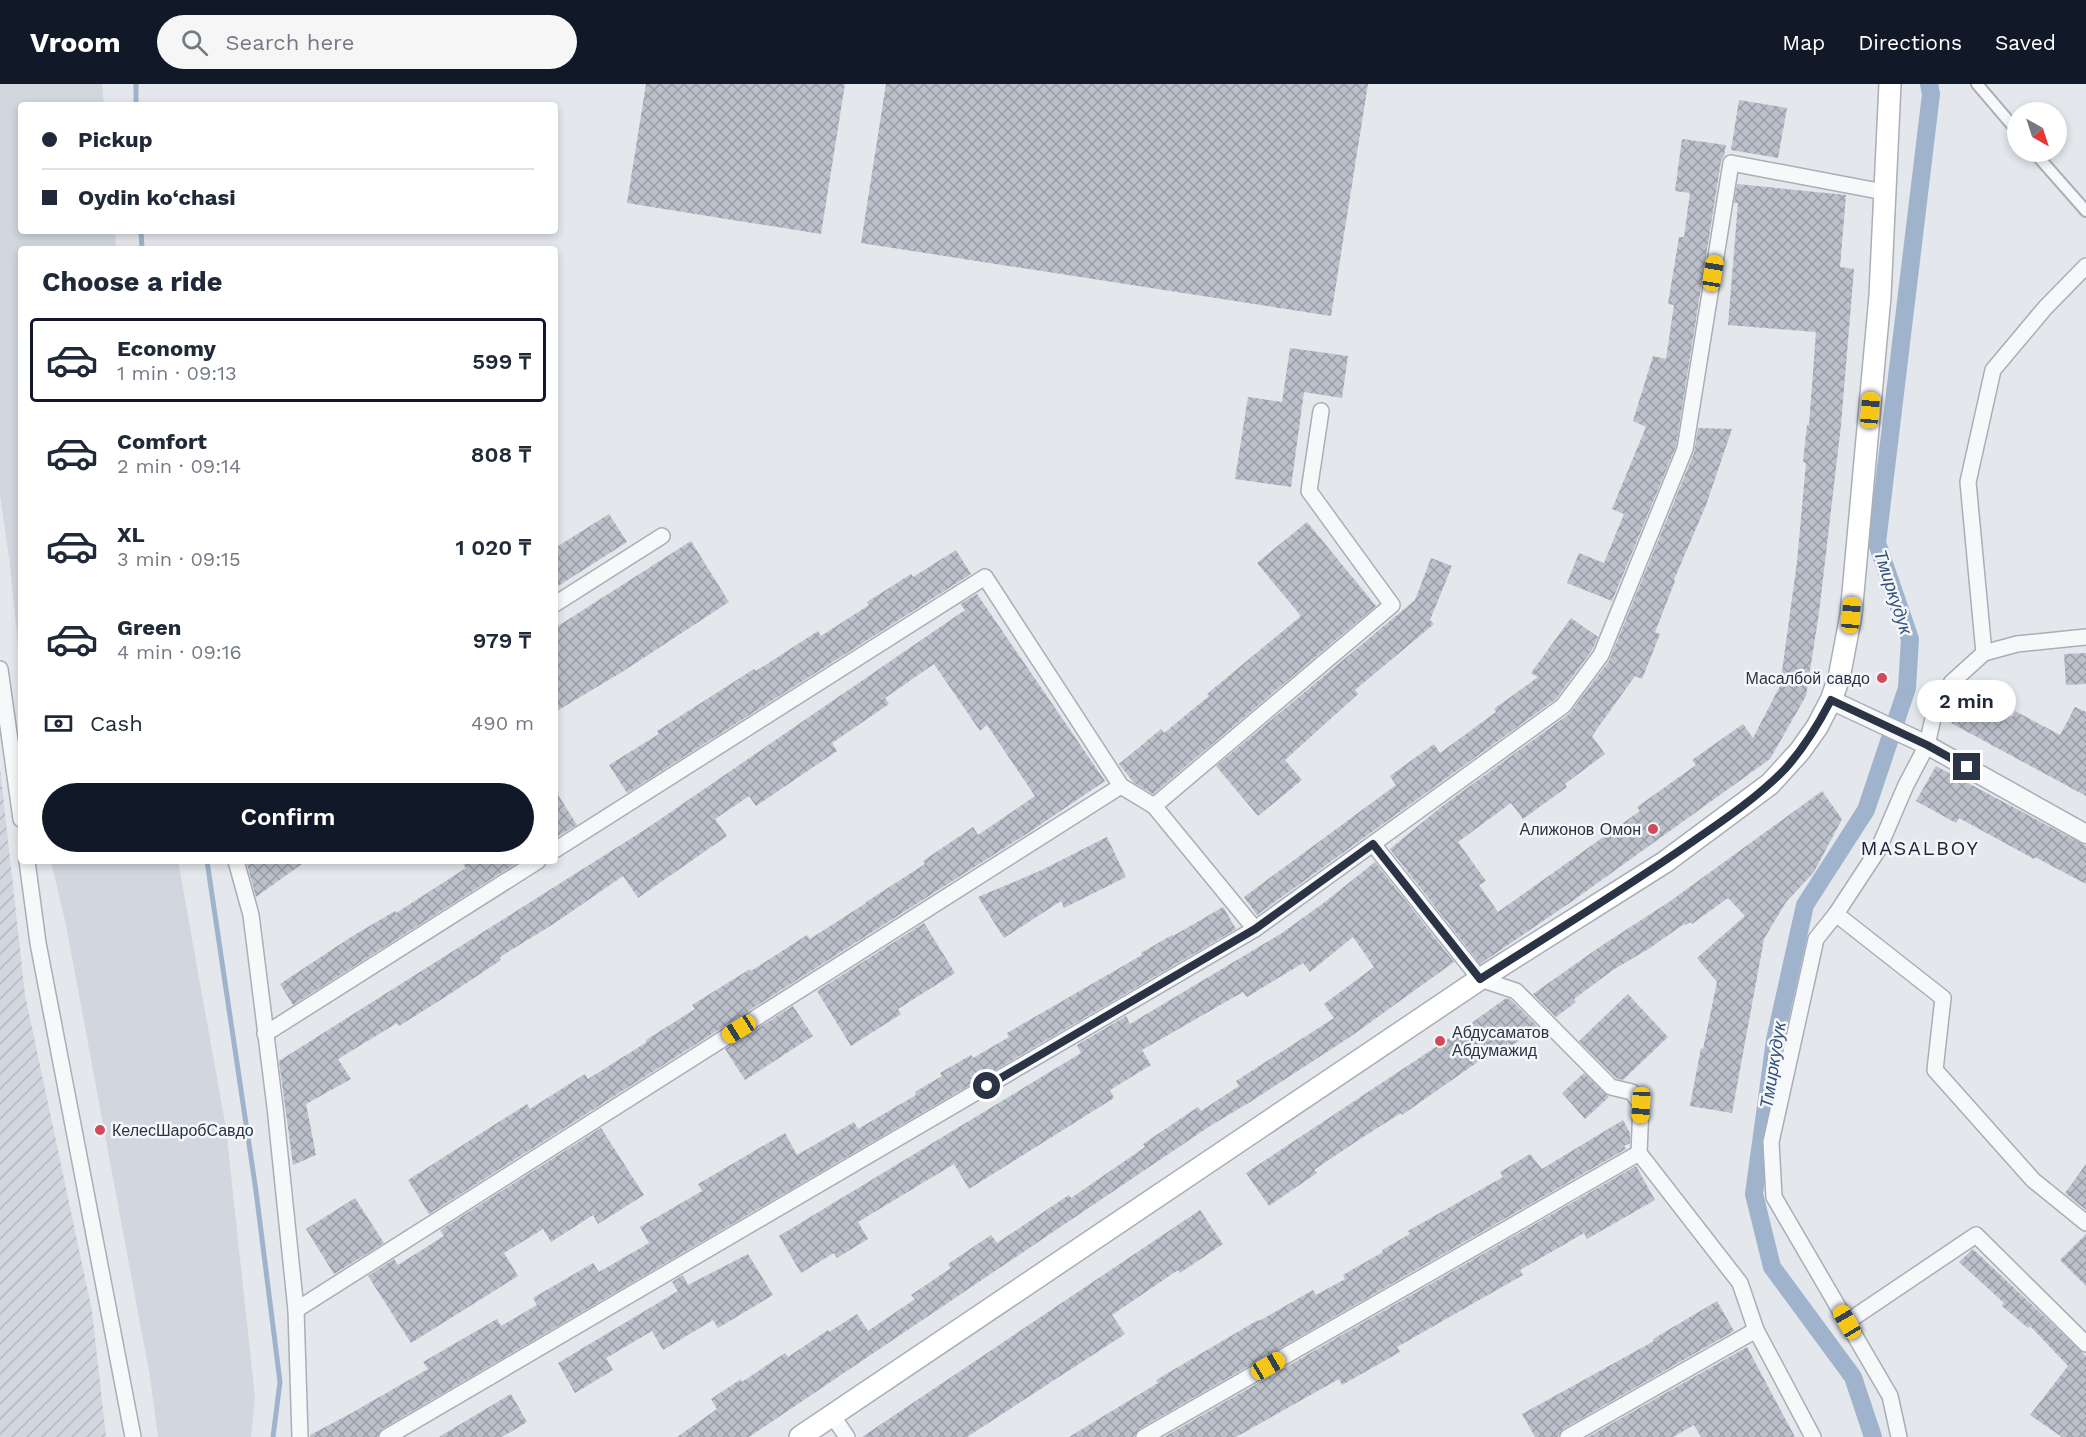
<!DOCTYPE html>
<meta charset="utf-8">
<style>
:root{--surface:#fff;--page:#f6f6f7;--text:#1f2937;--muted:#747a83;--line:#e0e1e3;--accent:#111827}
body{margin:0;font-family:"Work Sans",sans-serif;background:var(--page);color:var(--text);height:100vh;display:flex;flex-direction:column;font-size:22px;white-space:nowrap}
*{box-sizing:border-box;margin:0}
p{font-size:20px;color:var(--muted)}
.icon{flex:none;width:33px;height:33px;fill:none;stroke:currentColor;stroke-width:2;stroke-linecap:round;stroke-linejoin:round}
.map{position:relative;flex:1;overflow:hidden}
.details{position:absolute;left:18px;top:162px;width:540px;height:618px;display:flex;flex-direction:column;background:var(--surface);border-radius:6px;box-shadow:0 3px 9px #0003}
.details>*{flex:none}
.hud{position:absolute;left:18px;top:18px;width:540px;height:132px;border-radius:6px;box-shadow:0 3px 9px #0003;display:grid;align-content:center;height:132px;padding:0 24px;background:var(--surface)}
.needle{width:39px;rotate:141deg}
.controls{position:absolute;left:2007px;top:18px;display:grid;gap:12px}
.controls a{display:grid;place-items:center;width:60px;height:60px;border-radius:50%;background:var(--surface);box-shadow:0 3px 9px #0003;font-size:30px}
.end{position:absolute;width:27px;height:27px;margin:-14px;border:8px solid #2b3445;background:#fff;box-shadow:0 0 0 3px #fff}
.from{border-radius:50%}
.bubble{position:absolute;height:42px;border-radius:21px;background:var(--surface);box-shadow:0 3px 9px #0003;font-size:20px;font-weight:600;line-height:42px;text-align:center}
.car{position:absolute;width:18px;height:36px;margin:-18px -9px;border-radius:8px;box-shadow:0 0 4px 2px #0007;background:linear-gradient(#f5c518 24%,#345 0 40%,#f5c518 0 76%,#345 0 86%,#f5c518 0)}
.hud b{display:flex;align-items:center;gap:21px;height:57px;font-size:22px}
.hud b+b{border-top:2px solid var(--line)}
.hud i{width:15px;height:15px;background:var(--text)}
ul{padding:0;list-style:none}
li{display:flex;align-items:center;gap:18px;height:84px;margin:0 12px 9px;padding:0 12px;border:3px solid transparent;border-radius:6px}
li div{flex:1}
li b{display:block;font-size:22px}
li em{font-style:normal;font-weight:600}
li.selected{border-color:var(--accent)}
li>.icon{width:54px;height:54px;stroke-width:1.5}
h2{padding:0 24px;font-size:27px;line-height:72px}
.pay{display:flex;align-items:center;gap:15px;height:66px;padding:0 24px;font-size:22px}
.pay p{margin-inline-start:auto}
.action{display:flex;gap:12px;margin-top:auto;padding:12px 24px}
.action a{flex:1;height:69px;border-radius:36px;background:var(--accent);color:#fff;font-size:24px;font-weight:600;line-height:69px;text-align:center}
header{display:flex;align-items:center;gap:36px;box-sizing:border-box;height:84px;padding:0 30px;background:var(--accent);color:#fff}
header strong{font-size:28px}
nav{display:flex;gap:33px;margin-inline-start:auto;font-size:21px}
.search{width:420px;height:54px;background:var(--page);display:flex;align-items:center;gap:15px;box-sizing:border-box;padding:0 21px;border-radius:33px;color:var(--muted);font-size:22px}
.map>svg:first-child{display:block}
.built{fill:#d2d6de}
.industrial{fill:url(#industrial-furrows)}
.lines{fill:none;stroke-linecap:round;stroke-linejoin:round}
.stream{stroke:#9fb4cc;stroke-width:5}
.canal{stroke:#9fb4cc;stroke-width:18}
.building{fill:url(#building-cross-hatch)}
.pedestrian-casing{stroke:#a9aeb7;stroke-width:14}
.minor-casing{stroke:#a9aeb7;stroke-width:18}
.tertiary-casing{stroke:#a9aeb7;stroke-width:21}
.secondary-casing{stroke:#a9aeb7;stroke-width:24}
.pedestrian{stroke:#f7f8fa;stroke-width:10}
.minor{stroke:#f7f8fa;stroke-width:15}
.tertiary{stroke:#f7f8fa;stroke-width:18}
.secondary{stroke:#fff;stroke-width:21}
.route{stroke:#2b3445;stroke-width:8}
.poi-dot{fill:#d1495b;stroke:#f4f6f9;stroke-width:2}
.labels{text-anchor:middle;stroke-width:5;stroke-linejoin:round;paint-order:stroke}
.poi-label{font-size:16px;fill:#2b3445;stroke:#f4f6f9;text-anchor:end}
.water-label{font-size:18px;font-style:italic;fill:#34527a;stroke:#f4f6f9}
.quarter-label{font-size:20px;letter-spacing:1.5px;fill:#1d2536;stroke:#f4f6f9}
</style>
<header>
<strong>Vroom</strong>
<div class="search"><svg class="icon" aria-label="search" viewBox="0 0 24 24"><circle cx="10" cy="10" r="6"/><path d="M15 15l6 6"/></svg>Search here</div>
<nav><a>Map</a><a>Directions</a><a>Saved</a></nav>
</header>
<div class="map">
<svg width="2086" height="1353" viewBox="0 0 2086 1353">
<defs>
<pattern id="industrial-furrows" width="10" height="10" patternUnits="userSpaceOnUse" patternTransform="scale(1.5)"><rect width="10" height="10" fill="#d2d6de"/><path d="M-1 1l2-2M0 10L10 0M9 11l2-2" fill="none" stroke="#b4b8c0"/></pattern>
<pattern id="building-cross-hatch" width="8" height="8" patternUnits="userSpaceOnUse" patternTransform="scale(1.5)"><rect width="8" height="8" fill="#bbc0ca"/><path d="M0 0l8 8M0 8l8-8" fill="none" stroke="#989da6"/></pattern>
</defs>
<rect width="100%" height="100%" fill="#e4e7ec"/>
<g class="built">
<path d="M0,0H102L104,21H21V147H115L116,165H21V589L9,473L0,411Z"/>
<path d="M51,777H178L226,1044L255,1314L251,1353H158L150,1293L66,841Z"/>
</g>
<path class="industrial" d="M0,684L25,911L92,1227L106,1353H0Z"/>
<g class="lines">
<g class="stream">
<path d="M136,0V21"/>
<path d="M141,147L142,165"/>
<path d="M207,777L256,1107L280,1298L273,1353"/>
</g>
<path class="canal" d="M1873,1353L1853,1293L1772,1183L1754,1110L1775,956L1805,821L1866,726L1907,604L1910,555L1877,459L1931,10L1929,0"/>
</g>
<g class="building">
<path d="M646,0H845L821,150L627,119Z"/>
<path d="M886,0H1368L1331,232L861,159Z"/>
<path d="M1739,16L1787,24L1778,74L1731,66Z"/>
<path d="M1682,55L1726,61L1724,72L1721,77L1676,362L1612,517L1567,499L1579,469L1604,479L1624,430L1612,425L1646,343L1633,337L1653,272L1666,275L1674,221L1668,220L1679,153H1684L1690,109L1675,107Z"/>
<path d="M1737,100L1846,111L1840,183L1854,185L1841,341L1819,529L1806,612L1770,675L1571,818L1480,880L1390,765L1441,723L1569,630L1609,577L1694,369L1698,344L1732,345L1706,421L1674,496L1675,497L1655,548L1660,550L1642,595L1635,592L1592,652L1605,670L1565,700L1567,703L1523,735L1511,719L1458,758L1486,797L1479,801L1498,828L1640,727L1637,723L1696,681L1692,676L1743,640L1753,654L1780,602L1797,478L1806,379L1803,378L1807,341H1809L1816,248L1728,241L1738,119H1734Z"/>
<path d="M1290,264L1348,272L1342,314L1304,308L1291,403L1235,395L1248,313L1282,318Z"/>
<path d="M609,430L627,458L555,504V464Z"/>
<path d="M1307,438L1376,522L1153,710L1134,699L1119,680L1161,645L1164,649L1209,612L1207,610L1301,532L1257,479Z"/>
<path d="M691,457L729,518L622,588L555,628V544Z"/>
<path d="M956,466L971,490L627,709L609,681L659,650L657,647L754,585L756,587L818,547L821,552L869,521L867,518L911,490L913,493Z"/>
<path d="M1431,474L1452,482L1430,536L1434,540L1355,606L1358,610L1285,676L1302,696L1258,732L1216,682L1415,516Z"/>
<path d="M977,510L1105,697L1028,749L429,1130L408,1096L527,1020L530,1025L585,990L588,995L647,958L646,956L695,925L692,921L750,885L751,887L807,851L810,855L866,819V818L925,780L923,777L973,743L978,751L1035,712L987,641L980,647L934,580L885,614L889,620L832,659L837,667L756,722L749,712L715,735L727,752L638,814L623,792L555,839L500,873L501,876L450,910L399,942L397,939L338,975L351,995L306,1020L316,1071L293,1081L279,977L646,745L965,526L960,520Z"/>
<path d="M1571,534L1598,553L1592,566L1556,615L1257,831L1244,813L1396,701L1390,692L1434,660L1440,669L1496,628L1494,625L1538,593L1531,589Z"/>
<path d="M2086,569V600L2066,601L2064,570Z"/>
<path d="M1967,609L2012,633L2015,627L2060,651L2075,623L2086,628V712L1951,639Z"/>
<path d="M1936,682L2086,762V800L2035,773L2034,775L1959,734L1956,739L1916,717Z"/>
<path d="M555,706L577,741L555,754Z"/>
<path d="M1822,707L1842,735L1814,788L1786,818L1764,855L1732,1029L1690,1022L1701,964L1703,965L1717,898L1697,874L1745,832L1728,814L1692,840L1691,838L1686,841L1684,840L1650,864L1613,886L1574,915L1576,918L1556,933L1533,910L1601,862L1669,818Z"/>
<path d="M1107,753L1126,793L1064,824L1061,817L1004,854L978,813L1042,786Z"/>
<path d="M246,777H306L256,813Z"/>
<path d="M461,777H520L293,921L280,900L351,853L395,827L396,829L466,784Z"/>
<path d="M1375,778L1454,878L1350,953L1250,1018L1210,1042L749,1353H677L717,1325L711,1315L741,1295L742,1298L785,1269L788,1273L828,1246L829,1248L857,1230L868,1247L915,1215L911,1211L951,1184L948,1180L991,1151L997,1159L1069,1111L1071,1114L1145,1063L1143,1060L1198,1023L1201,1027L1239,1002L1236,997L1334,934L1324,920L1374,883L1353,853L1310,888L1303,879L1247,913L1243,908L1142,966L1151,981L1110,1006L1114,1014L969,1105L954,1080L858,1138L868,1155L837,1174L834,1169L801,1189L779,1152L1081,969L1077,961L1126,932L1130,940L1282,849L1325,818Z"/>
<path d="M1223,823L1236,845L382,1345L377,1353H310V1351L348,1331L428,1285L423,1278L497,1235L501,1242L537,1221L533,1214L593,1179L599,1188L649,1159L640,1143L702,1107L698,1100L785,1049L797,1071L854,1038L858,1045L916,1011L915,1008L942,992L940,989L971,971L973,974L1009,953L1007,949L1142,871L1141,869L1172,851L1173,852Z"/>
<path d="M924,839L955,889L898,925L901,930L851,962L817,907Z"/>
<path d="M1628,910L1668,953L1623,996L1616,994L1579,957Z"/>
<path d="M1506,914L1511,916L1538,943L1493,975L1489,970L1402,1031L1401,1029L1357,1057L1314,1086L1317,1089L1269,1122L1246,1089L1469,941Z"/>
<path d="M793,922L813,952L745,996L725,965Z"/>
<path d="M1584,989L1609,1013L1585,1035L1562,1009Z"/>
<path d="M1623,1036L1630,1049V1059L1624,1062L1626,1065L1139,1345L1134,1353H1069L1158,1299L1156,1296L1258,1236L1259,1237L1313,1206L1316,1211L1345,1195L1343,1191L1383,1168L1382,1166L1410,1150L1408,1147L1503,1093L1500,1088L1530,1070L1542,1085Z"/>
<path d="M601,1044L644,1111L598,1140L593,1131L551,1158L543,1145L504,1169L518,1192L411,1259L368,1192L394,1175L398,1181L444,1152L440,1146Z"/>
<path d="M2086,1080V1126L2065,1109Z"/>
<path d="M1636,1082L1655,1116L1587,1155L1584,1149L1520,1186L1523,1191L1397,1263L1400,1268L1342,1301L1339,1295L1236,1353H1164Z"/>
<path d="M355,1114L384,1159L334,1190L306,1145Z"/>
<path d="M1200,1126L1223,1160L1180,1189L1178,1186L1112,1231L1125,1250L967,1353H862Z"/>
<path d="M2086,1150V1202L2060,1176Z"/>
<path d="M1973,1165L2086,1272V1353H2062L2030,1331L2068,1282L2030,1242L2028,1244L2002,1222L2004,1219L1959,1178Z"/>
<path d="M748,1170L773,1211L718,1244L713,1236L663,1266L652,1247L606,1274L613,1286L575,1309L558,1279L678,1207L672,1198L683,1191L688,1201Z"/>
<path d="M1717,1217L1734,1247L1563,1345L1558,1353H1535L1522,1330L1654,1257L1653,1255Z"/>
<path d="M1747,1263L1795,1353H1701L1694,1341L1673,1353H1588Z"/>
<path d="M511,1310L527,1338L502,1353H439Z"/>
</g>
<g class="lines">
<defs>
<g id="pedestrian">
<path d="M1977,0L2018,48"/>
<path d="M2034,68L2086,127"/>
</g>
<g id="minor">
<path d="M555,520L662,452"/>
<path d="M1984,569L1968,398L1993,286L2045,224L2086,182"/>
<path d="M0,585L21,735"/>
<path d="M1154,722L1392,521L1309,407L1321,327"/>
<path d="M1373,760L1480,895L1516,907L1611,1003L1632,1008L1641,1021L1639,1069L1740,1199L1756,1246L1813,1353"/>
<path d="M555,766L985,493L1121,702L1154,722L1255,845"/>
<path d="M27,777L38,859L133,1353"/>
<path d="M236,777L251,831L275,1023L296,1226L300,1353"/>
<path d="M1836,830L1943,914L1935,986L2033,1096L2086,1139"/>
<path d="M265,950L538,777"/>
<path d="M296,1226L1121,702"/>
<path d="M1847,1238L1976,1151L2086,1260"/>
<path d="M832,1331L847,1353"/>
<path d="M387,1353L1255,845L1563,622L1601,571L1685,365L1731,79L1884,108"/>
<path d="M1144,1353L1639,1069"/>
<path d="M1568,1353L1756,1246"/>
<path d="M1899,1353L1890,1312L1774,1113L1771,1058L1816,855L1836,830L1878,766L1906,701L1927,661L1936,621L1952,598L1984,569L2017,560L2086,553"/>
</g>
<path id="tertiary" d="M1831,616L1927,661L2086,750"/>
<path id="secondary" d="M800,1353L1480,895L1665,778L1770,700L1800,667L1817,643L1831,616L1839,594L1851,531L1880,212L1890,0"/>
</defs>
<use href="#pedestrian" class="pedestrian-casing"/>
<use href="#minor" class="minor-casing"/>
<use href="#tertiary" class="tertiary-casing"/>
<use href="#secondary" class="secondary-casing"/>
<use href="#pedestrian" class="pedestrian"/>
<use href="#minor" class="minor"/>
<use href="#tertiary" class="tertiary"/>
<use href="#secondary" class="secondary"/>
</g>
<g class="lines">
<path class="route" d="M987,1002L1255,845L1373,760L1480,895C1551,850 1623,806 1692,758C1724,736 1758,713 1785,685C1804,664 1818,641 1831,616L1927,661L1967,683"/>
</g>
<g class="poi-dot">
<circle cx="1882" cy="594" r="6"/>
<circle cx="1653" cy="745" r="6"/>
<circle cx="1440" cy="957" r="6"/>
<circle cx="100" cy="1046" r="6"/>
</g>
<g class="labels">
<g class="poi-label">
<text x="1870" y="600">Масалбой савдо</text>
<text x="1641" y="751">Алижонов Омон</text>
<text x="1452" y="954" text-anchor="start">Абдусаматов<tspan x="1452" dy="18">Абдумажид</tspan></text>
<text x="112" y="1052" text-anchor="start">КелесШаробСавдо</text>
</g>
<g class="water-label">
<text transform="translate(1893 508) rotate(72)" y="6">Тмиркудук</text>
<text transform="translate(1773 981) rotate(-81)" y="6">Тмиркудук</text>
</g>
<g class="quarter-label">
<text x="1920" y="771">MASALBOY</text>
</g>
</g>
</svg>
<div class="controls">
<a><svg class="needle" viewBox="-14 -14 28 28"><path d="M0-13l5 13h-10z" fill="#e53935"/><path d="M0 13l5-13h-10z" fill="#747a83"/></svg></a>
</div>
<i class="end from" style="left:987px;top:1002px"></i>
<i class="end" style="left:1967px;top:683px"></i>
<div class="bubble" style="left:1917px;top:596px;width:99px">2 min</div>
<i class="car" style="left:1713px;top:189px;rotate:9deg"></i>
<i class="car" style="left:1870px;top:326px;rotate:5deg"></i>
<i class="car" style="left:1851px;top:531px;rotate:5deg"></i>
<i class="car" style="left:739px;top:945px;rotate:238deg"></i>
<i class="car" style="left:1641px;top:1021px;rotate:183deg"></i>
<i class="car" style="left:1847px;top:1238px;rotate:330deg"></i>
<i class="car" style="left:1268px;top:1282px;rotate:60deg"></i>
<div class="hud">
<b><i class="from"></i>Pickup</b>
<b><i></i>Oydin ko‘chasi</b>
</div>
<section class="details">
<h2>Choose a ride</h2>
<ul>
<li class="selected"><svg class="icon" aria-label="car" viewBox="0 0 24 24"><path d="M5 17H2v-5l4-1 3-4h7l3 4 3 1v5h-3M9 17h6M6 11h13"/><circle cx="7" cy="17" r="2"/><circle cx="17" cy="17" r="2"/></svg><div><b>Economy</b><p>1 min · 09:13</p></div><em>599 ₸</em></li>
<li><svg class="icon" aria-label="car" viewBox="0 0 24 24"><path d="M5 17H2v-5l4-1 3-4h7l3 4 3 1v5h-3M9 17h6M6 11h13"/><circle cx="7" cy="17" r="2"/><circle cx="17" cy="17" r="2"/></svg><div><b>Comfort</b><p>2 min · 09:14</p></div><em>808 ₸</em></li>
<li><svg class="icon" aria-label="car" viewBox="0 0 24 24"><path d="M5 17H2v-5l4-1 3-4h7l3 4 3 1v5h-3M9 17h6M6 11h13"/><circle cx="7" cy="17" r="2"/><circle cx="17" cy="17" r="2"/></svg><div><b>XL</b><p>3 min · 09:15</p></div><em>1 020 ₸</em></li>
<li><svg class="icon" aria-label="car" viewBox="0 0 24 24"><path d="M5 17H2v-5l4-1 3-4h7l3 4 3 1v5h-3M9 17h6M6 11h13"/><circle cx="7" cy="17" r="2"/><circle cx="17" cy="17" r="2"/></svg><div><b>Green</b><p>4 min · 09:16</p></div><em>979 ₸</em></li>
</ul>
<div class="pay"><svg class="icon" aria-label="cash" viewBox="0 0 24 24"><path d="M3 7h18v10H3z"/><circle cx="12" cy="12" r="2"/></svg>Cash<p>490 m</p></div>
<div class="action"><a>Confirm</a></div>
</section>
</div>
